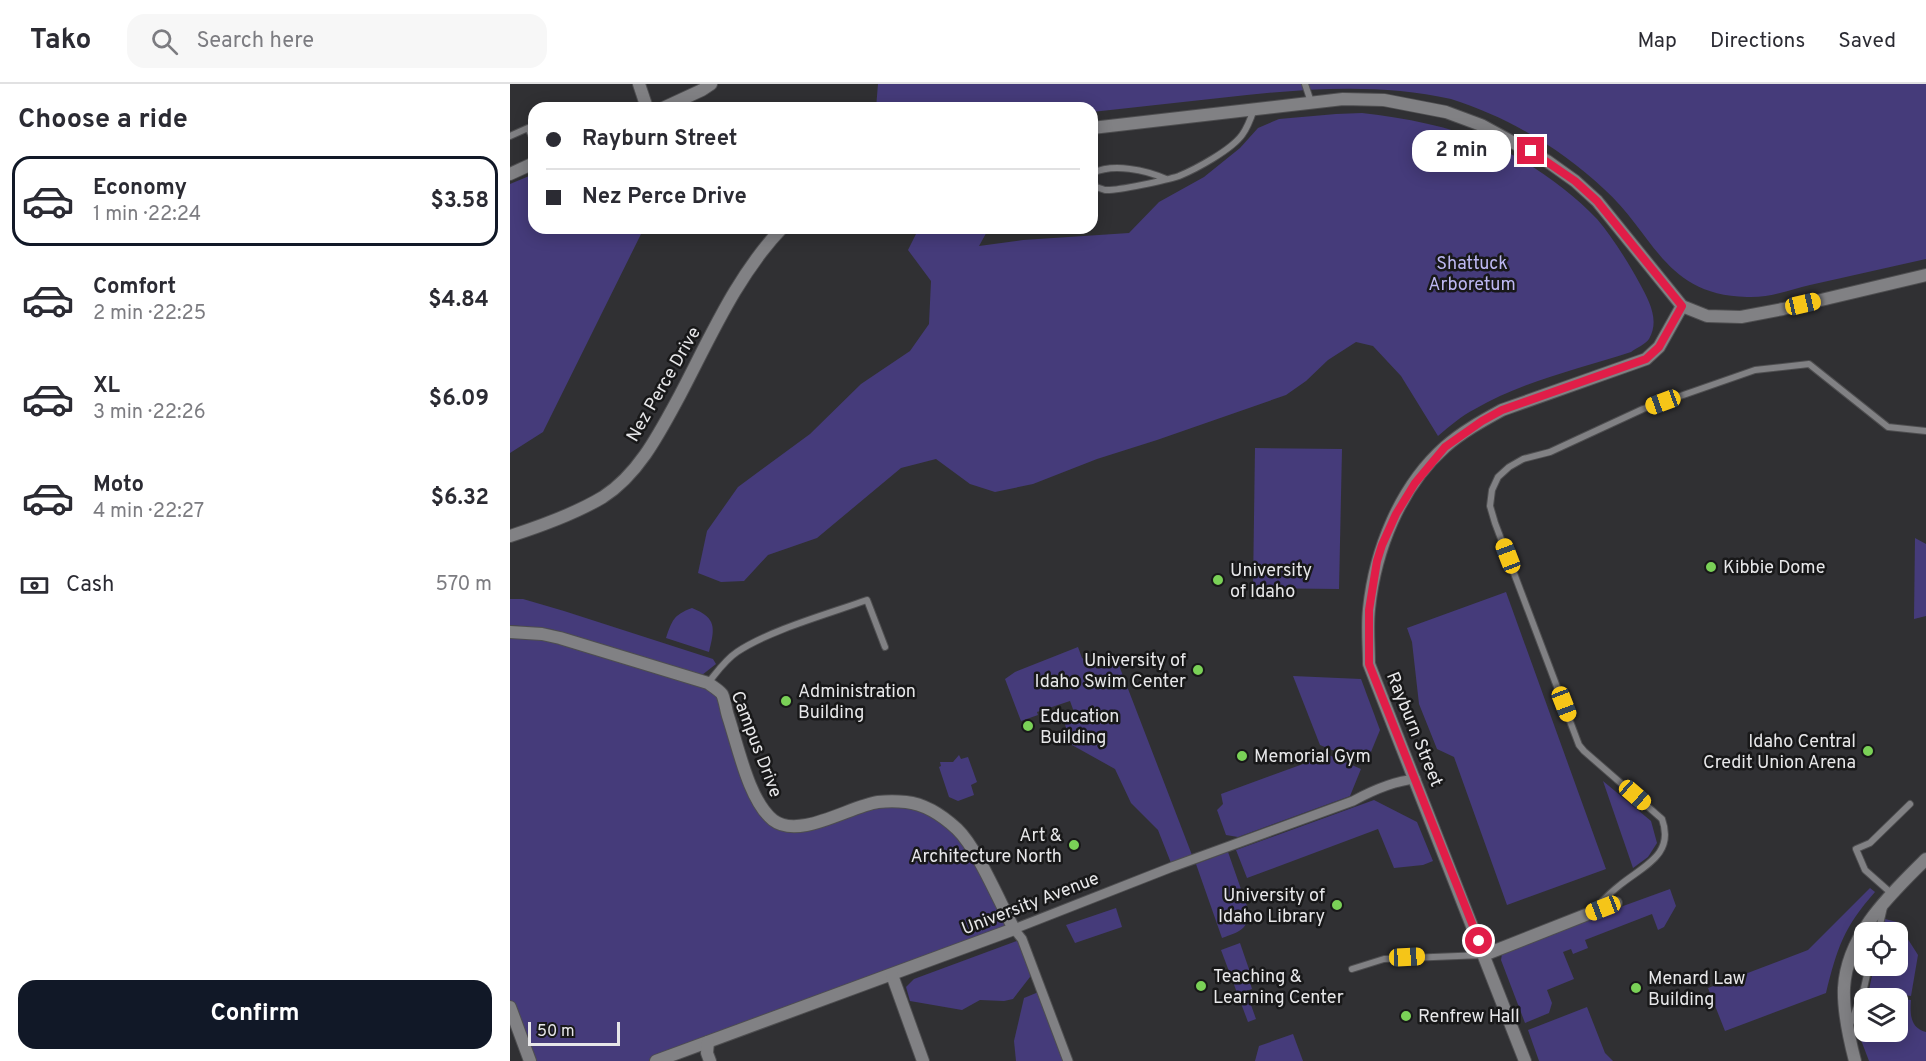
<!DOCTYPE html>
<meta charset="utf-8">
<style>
:root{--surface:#fff;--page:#f7f7f7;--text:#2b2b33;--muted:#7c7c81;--line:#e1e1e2;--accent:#111827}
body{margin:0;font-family:Overpass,sans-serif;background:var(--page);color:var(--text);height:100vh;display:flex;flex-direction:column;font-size:22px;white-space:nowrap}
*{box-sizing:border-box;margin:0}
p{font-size:20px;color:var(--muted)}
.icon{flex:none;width:33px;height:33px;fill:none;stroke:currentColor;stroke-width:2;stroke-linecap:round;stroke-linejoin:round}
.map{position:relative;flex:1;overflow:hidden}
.side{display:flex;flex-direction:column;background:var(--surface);width:510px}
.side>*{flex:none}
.hud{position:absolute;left:18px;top:18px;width:570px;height:132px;border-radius:18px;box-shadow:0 3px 15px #0003;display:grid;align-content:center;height:132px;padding:0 18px;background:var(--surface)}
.controls{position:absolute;left:1344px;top:838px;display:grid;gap:12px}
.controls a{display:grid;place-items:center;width:54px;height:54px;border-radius:12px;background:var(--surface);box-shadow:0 3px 15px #0003;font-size:30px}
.scale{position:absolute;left:18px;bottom:15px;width:92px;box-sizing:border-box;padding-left:6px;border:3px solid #e7e7e9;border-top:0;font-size:16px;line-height:21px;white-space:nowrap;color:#e7e7e9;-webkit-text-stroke:4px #181819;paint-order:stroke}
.end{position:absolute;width:27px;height:27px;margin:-14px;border:8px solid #e11d48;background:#fff;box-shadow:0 0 0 3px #fff}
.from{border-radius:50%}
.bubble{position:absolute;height:42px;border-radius:18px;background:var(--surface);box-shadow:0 3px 15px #0003;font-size:20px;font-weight:700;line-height:42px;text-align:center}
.car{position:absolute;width:18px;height:36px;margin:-18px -9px;border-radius:8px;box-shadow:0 0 4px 2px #0007;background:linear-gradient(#f5c518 24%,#345 0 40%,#f5c518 0 76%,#345 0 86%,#f5c518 0)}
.hud b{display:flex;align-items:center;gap:21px;height:57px;font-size:22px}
.hud b+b{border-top:2px solid var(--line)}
.hud i{width:15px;height:15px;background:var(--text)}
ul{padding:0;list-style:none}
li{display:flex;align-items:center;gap:18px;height:90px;margin:0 12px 9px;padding:0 6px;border:3px solid transparent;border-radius:18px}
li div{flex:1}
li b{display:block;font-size:22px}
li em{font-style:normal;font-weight:700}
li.selected{border-color:var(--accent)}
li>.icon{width:54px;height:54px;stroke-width:1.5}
h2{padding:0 18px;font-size:27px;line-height:72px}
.pay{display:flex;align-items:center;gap:15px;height:66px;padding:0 18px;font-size:22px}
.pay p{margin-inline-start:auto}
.cta{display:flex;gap:12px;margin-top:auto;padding:12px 18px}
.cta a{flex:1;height:69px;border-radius:18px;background:var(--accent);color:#fff;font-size:24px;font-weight:700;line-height:69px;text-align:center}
header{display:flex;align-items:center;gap:36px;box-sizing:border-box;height:84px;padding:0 30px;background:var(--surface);border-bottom:2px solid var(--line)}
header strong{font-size:28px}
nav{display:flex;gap:33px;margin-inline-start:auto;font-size:21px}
.search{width:420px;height:54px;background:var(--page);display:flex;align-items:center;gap:15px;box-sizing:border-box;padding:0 21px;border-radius:18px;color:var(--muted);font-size:22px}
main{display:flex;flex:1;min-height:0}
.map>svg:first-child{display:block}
.green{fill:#453b7a}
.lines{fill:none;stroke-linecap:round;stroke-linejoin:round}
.service-casing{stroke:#4e4e50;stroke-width:8}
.pedestrian-casing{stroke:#4e4e50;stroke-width:11}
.minor-casing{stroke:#4e4e50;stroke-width:14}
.service{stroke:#818184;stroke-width:6}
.pedestrian{stroke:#818184;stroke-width:9}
.minor{stroke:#818184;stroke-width:12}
.route{stroke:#e11d48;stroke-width:8}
.poi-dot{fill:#7ad157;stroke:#181819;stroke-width:2}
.labels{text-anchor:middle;stroke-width:5;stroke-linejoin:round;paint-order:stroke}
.park-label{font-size:18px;fill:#bdb8f2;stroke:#181819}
.street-label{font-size:18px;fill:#e7e7e9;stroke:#181819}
.poi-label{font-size:18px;fill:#e7e7e9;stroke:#181819;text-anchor:start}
</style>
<header>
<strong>Tako</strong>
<div class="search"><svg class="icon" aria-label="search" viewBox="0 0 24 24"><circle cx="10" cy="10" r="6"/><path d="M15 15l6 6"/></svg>Search here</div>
<nav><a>Map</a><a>Directions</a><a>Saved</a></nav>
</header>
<main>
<section class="side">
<h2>Choose a ride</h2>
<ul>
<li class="selected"><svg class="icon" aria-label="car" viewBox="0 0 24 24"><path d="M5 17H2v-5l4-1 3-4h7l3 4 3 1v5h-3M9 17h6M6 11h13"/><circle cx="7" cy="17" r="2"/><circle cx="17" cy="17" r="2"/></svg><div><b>Economy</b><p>1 min · 22:24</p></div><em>$3.58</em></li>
<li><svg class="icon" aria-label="car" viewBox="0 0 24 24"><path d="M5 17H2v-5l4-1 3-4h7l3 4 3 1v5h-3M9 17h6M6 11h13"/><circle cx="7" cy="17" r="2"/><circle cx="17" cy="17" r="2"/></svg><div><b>Comfort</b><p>2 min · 22:25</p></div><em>$4.84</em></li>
<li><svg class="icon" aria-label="car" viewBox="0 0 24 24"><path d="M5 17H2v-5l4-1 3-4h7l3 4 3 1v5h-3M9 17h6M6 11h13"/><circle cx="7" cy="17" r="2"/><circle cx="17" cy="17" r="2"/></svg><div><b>XL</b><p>3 min · 22:26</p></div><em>$6.09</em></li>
<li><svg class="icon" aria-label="car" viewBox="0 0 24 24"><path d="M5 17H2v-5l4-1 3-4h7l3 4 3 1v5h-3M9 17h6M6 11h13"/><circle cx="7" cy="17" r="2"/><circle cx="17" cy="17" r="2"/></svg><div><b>Moto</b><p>4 min · 22:27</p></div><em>$6.32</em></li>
</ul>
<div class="pay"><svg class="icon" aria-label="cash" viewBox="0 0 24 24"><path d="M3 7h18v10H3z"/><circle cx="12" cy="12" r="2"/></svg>Cash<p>570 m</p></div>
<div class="cta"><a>Confirm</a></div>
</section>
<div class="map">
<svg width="1416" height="977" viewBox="0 0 1416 977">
<rect width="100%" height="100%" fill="#303033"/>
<g class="green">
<path d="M368,0H1416V175C1377,184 1339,192 1300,201C1279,206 1259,214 1237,213C1154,211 1145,151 1094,105C1050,64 998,33 941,15C874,0 805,4 737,11C685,17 634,22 582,28V24H366Z"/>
<path d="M852,29C896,34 939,42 980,60C1016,75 1060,106 1087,135C1103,154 1118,178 1130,200C1139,217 1150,236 1139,255C1136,260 1126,264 1121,268C1069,285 1013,297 965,325C951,332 940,342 928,352L891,292L863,262L846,258L818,276L796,297L776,311L647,356L587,375L523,400L485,408L460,400L426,375L391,384L307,454L258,471L234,497L211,498L188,489L197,447L228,403L300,350L351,300L400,267L419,240L421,197L398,166L409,144H479L469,162L513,156L619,149L649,118L694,93L730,64L748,44L769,35L826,30Z"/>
<path d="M24,90V144H134L33,348L0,369V100Z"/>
<path d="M745,364L832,365L829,505L743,504Z"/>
<path d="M1405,454L1416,460V532L1404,535Z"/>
<path d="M996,508L1096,785L997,821L944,673L927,665L909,620L902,558L897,544Z"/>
<path d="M0,515H13L54,527L203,575L206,580L192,591L41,545L0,541Z"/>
<path d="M182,524C207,534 205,544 199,568L156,554C162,537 163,531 182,524Z"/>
<path d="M0,548H15L211,609L232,676L266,738L318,733L397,718L449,747L504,845L146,977H20L0,923Z"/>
<path d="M568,563L572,574L583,580L605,571L682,771L661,779L648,746L621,719L605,685L562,661L552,632L564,628L560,617L527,628L528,631L511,637L495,595L505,588Z"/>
<path d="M783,592L851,595L870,646L856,680L810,661Z"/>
<path d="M812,668L851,685L840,712L728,753L716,751L707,726L713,720L711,710L804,676L803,671Z"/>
<path d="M449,671L451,675L458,673L467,698L461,701L464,711L448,717L439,713L429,683L431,682L430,678H443Z"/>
<path d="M1093,697L1141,737L1147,759L1138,773L1123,784Z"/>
<path d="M864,716L907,738L923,777L913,781L884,784L868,745L737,794L726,766Z"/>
<path d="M718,768L738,825C740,845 729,848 712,854L686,780Z"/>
<path d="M1360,804L1365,808C1334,843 1327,864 1316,909L1215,947L1198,904L1298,866Z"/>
<path d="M1160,805L1166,822L1154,843L1148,846L1142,830L1075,856L1078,864L1063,870L1061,865L1053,868L1064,895L1037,906L1042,919L1039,929L1015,939L991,876L992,870L1058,842Z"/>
<path d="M606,824L612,843L565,859L556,841Z"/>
<path d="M1375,835L1387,838L1408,871L1401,912L1359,906L1364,882H1388V849H1372Z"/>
<path d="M512,855L519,873L520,893L503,915L494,917L470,916L452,926L400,917L396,903L404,895Z"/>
<path d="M730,859L741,891L738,892L742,905L736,907L746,935L738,938L711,866Z"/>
<path d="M531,907L558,977H506L504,957L514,914Z"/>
<path d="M1372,912L1401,916C1400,930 1400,944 1416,948V977H1359L1351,956L1354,934V948H1388V915H1368Z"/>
<path d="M1077,923L1095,969L1103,977H1029L1018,946Z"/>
<path d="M783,950L793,977H745L749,962Z"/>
</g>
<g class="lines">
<defs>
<g id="service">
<path d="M795,0L801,18"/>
<path d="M0,52L18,44L24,57"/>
<path d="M656,95C636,86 603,79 583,89L582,95L586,103C589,104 592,105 595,106C607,107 657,96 669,92C686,85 721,66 732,51C738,43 741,34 744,25"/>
<path d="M198,599C207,588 215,576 227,568C260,546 318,530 357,516L375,563"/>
<path d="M1381,809L1355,786L1346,765L1360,759L1400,720"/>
<path d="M1085,824C1093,816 1101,808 1110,801C1133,782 1165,771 1152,735L1074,667L1069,661L985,439L980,422L982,406L988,393L999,383L1013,375L1040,368L1133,325L1245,286L1299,280L1378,343L1416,347"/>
<path d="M1368,849L1374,823"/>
<path d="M842,885L874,875L973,871"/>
<path d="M1340,941L1354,904L1359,882"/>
</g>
<path id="pedestrian" d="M558,977L512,855L504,845L662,783L843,717C863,706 883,697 906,695"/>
<g id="minor">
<path d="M129,0L137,24"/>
<path d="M153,24L192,6L201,0"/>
<path d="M582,44L833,15L874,16L936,28L971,41L1037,77L1065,97L1087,117L1172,222L1197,232L1231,233L1273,225L1416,191"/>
<path d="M0,90L24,79"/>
<path d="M0,452C31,442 65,430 93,413C129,390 150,348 170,311C200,254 227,191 272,144"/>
<path d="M0,548L32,550L50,554L198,599C202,602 209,606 212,610C215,616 216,626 218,632C228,662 239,717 263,736C289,756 340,722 368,718C377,717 387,717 396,718C415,720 433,732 447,745C467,764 490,819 504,845L146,977"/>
<path d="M974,871L1106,819"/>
<path d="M382,891L413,977"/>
<path d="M0,923L20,977"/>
<path d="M198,958L197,969L200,977"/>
<path d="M1015,977L859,580C859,562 857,543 859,525C865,466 890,403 935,363C952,348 972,337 992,326L1136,275L1149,263L1172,222"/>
<path d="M1345,977C1339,954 1333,928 1334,904C1337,850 1380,811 1416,775"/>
</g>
</defs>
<use href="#service" class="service-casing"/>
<use href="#pedestrian" class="pedestrian-casing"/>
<use href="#minor" class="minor-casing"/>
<use href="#service" class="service"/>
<use href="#pedestrian" class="pedestrian"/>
<use href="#minor" class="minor"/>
</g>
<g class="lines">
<path class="route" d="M969,857L859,580V526L867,477L872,461L886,430L905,399L935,363L972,337L992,326L1136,275L1149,263L1172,222L1087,117L1065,97L1021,67"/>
</g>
<g class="poi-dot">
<circle cx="1201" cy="483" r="6"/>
<circle cx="708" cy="496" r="6"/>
<circle cx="688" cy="586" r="6"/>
<circle cx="276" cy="617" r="6"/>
<circle cx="518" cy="642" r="6"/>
<circle cx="1358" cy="667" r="6"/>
<circle cx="732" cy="672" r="6"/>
<circle cx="564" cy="761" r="6"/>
<circle cx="827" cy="821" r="6"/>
<circle cx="691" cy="902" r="6"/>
<circle cx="1126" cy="904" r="6"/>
<circle cx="896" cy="932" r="6"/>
</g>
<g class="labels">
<g class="park-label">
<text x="962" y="185">Shattuck<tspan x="962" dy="21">Arboretum</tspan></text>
</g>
<g class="street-label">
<text transform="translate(153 300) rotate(-60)" y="6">Nez Perce Drive</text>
<text transform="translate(905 645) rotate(68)" y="6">Rayburn Street</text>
<text transform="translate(247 660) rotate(69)" y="6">Campus Drive</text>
<text transform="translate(520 819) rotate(-21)" y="6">University Avenue</text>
</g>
<g class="poi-label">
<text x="1213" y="489">Kibbie Dome</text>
<text x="720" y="492">University<tspan x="720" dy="21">of Idaho</tspan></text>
<text x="676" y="582" text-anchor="end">University of<tspan x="676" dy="21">Idaho Swim Center</tspan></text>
<text x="288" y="613">Administration<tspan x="288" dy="21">Building</tspan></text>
<text x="530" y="638">Education<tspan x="530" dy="21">Building</tspan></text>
<text x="1346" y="663" text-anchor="end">Idaho Central<tspan x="1346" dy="21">Credit Union Arena</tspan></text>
<text x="744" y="678">Memorial Gym</text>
<text x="552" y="757" text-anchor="end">Art &amp;<tspan x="552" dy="21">Architecture North</tspan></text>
<text x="815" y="817" text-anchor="end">University of<tspan x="815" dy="21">Idaho Library</tspan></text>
<text x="703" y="898">Teaching &amp;<tspan x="703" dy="21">Learning Center</tspan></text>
<text x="1138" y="900">Menard Law<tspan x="1138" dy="21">Building</tspan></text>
<text x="908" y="938">Renfrew Hall</text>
</g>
</g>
</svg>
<div class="controls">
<a><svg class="icon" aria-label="locate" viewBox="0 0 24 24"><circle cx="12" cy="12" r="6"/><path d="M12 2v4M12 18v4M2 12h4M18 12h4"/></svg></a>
<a><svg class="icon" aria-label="layers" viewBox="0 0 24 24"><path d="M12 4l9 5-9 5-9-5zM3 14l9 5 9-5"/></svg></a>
</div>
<div class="scale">50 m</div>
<i class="end from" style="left:969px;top:857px"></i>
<i class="end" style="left:1021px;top:67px"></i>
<div class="bubble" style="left:902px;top:46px;width:99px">2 min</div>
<i class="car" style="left:1293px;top:220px;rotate:77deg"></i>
<i class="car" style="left:1153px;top:318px;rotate:250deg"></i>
<i class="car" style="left:998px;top:472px;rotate:339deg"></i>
<i class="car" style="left:1054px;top:620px;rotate:159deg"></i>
<i class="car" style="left:1125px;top:711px;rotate:131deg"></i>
<i class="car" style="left:1093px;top:824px;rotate:249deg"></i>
<i class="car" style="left:897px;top:873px;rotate:87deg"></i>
<div class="hud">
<b><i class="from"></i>Rayburn Street</b>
<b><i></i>Nez Perce Drive</b>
</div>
</div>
</main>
